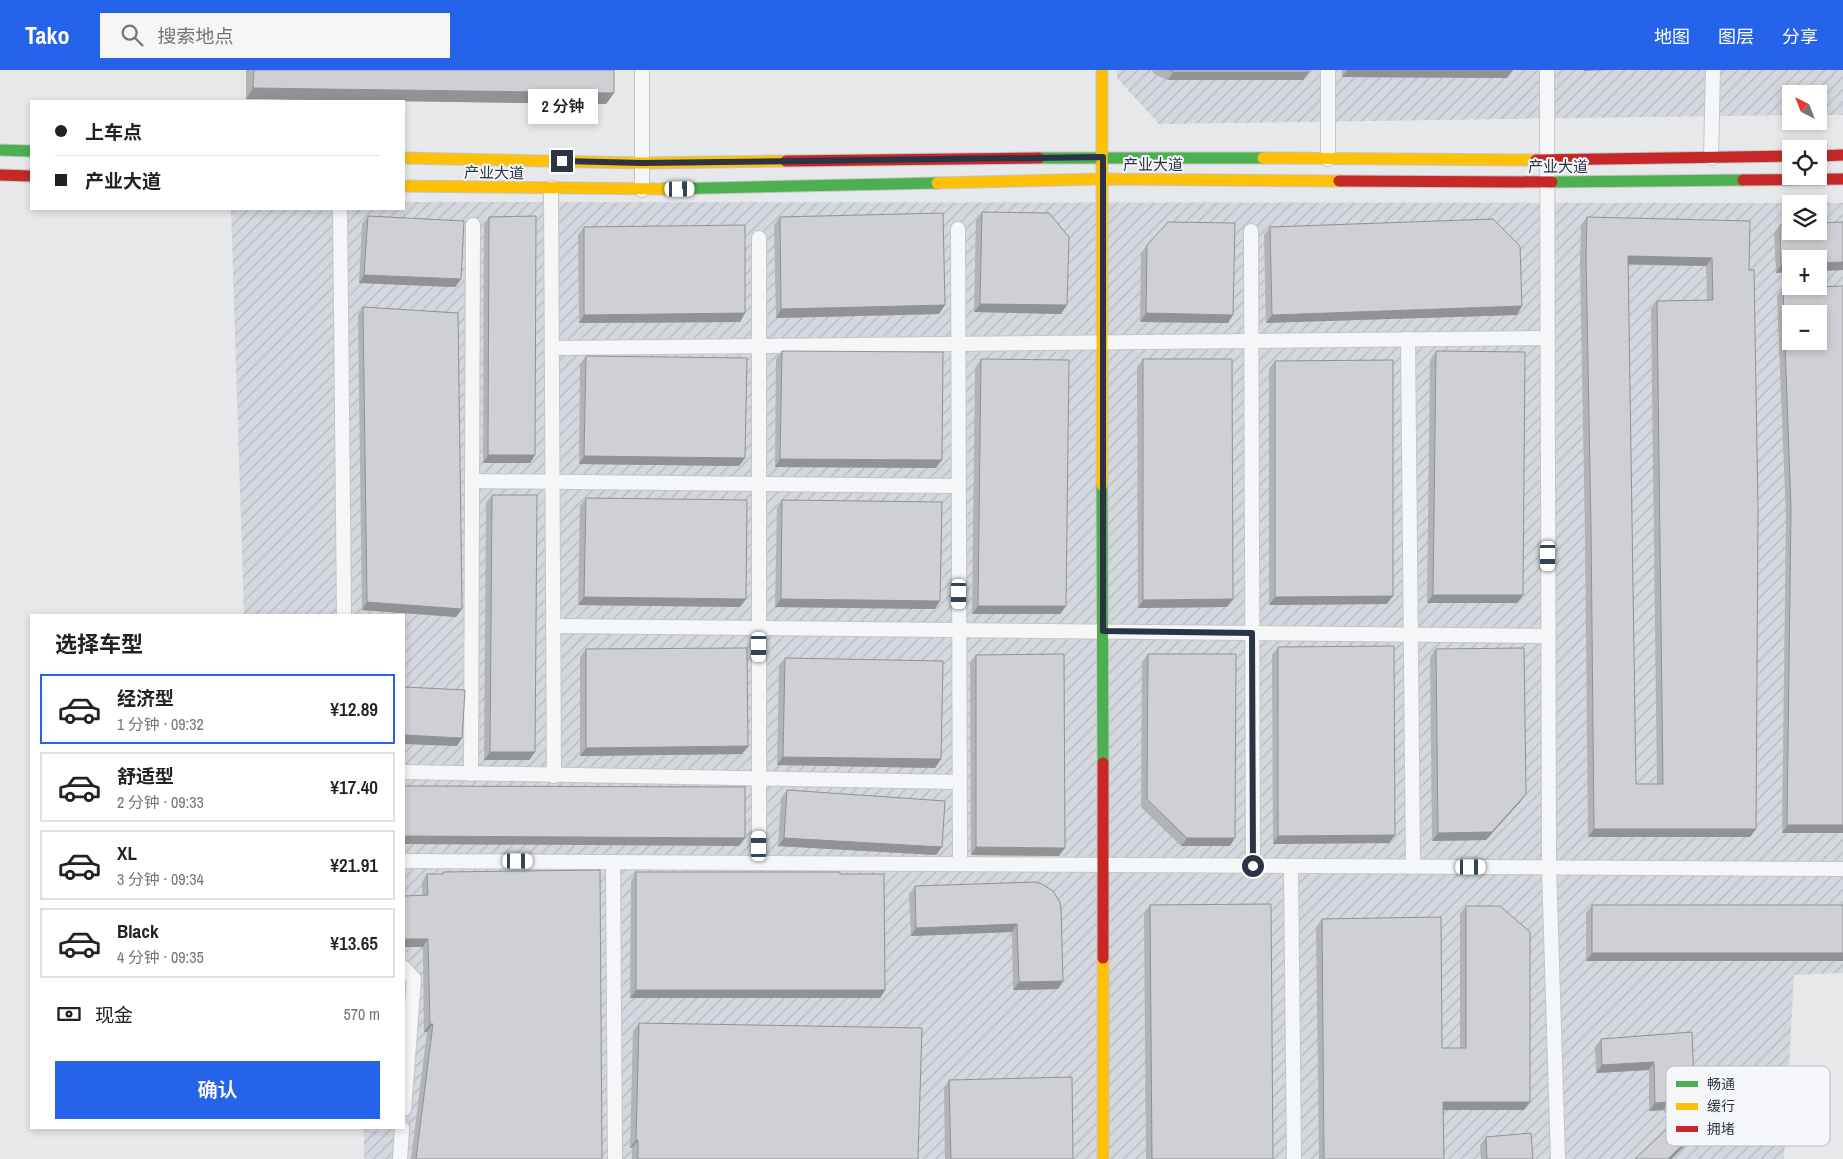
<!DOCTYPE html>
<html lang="zh">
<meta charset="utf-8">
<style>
:root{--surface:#fff;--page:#f6f6f6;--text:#222;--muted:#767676;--line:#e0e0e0;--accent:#2563eb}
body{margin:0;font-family:"Archivo Narrow","Noto Sans SC",sans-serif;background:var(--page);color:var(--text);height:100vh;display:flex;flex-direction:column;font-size:19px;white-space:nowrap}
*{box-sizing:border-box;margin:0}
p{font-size:16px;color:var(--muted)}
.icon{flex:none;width:28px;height:28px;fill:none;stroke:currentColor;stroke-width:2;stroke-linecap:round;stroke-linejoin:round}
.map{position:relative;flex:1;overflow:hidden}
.panel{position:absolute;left:30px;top:544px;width:375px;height:515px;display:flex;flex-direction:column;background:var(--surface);border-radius:0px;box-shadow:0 2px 8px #0003}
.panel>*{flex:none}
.hud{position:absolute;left:30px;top:30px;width:375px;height:110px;border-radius:0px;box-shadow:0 2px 8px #0003;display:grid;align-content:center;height:110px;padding:0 25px;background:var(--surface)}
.needle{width:32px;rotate:318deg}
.buttons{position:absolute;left:1782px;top:15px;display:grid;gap:10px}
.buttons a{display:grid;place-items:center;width:45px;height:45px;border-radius:0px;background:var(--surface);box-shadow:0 2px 8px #0003;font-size:25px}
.end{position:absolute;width:22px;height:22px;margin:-11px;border:6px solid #2b3445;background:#fff;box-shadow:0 0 0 2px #fff}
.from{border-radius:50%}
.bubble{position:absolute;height:35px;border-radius:0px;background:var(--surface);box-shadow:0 2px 8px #0003;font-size:16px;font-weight:600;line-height:35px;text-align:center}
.car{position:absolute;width:15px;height:30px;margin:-15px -8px;border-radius:6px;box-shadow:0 0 4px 1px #0007;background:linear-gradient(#fff 24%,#345 0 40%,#fff 0 76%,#345 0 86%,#fff 0)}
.hud b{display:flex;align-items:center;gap:18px;height:48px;font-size:19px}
.hud b+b{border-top:1px solid var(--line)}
.hud i{width:12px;height:12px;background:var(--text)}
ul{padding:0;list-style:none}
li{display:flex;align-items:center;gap:15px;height:70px;margin:0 10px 8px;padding:0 15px;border:2px solid var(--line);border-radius:0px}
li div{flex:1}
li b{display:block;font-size:19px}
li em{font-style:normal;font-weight:600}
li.on{border-color:var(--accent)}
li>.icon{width:45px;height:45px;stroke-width:1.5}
h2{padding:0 25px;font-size:22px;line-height:60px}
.pay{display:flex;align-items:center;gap:12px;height:55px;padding:0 25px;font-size:19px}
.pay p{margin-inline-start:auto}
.primary-button{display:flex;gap:10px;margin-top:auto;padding:10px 25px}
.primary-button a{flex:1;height:58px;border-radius:0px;background:var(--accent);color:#fff;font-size:20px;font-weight:600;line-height:58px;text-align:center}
header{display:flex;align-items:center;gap:30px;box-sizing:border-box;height:70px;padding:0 25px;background:var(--accent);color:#fff}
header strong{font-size:24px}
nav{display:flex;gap:28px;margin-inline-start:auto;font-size:18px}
.search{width:350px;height:45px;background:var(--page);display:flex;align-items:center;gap:12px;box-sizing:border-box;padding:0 18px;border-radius:0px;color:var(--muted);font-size:19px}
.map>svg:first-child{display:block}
.industrial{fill:url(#industrial-furrows);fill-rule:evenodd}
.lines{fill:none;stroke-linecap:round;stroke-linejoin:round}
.street-casing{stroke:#c4c6c8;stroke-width:16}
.fast-casing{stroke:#c4c6c8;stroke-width:13}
.slow-casing{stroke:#c4c6c8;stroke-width:13}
.jam-casing{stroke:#c4c6c8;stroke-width:13}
.street{stroke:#f5f6f7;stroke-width:14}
.fast{stroke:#4caf50;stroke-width:11}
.slow{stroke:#ffc107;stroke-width:11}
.jam{stroke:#c62828;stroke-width:11}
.wall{fill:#b1b3b5;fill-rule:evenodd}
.shaded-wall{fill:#909294}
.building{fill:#ced0d3;stroke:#909294;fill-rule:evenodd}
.route{stroke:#2b3445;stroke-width:6}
.labels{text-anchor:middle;stroke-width:4;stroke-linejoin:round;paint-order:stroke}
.street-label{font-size:15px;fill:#2b3445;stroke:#f4f6f9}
.key{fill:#f4f6f9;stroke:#b8bcc3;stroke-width:1}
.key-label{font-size:14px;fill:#2b3445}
</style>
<header>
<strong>Tako</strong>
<div class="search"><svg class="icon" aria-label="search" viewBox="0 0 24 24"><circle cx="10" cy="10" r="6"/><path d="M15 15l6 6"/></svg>搜索地点</div>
<nav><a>地图</a><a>图层</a><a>分享</a></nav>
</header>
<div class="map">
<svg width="1843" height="1089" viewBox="0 0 1843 1089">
<defs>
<pattern id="industrial-furrows" width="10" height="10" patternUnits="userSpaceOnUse" patternTransform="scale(1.25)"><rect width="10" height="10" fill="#d4d7dd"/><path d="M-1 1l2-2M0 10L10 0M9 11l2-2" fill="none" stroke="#b6b9bf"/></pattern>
</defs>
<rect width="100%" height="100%" fill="#e6e8ea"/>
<g class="industrial">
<path d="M1117,0H1843V45H1819V24H1791V45L1159,54L1117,8Z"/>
<path d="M404,132L1843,133V903L1794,905L1784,1089H364V1058H404V545H244L231,139H404ZM1791,134H1819V161H1791ZM1791,189H1819V216H1791ZM1791,244H1819V271H1791Z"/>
</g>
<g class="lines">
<defs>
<g id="street">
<path d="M1328,0V89"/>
<path d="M1547,0L1549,797L1558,1089"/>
<path d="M1711,88L1713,0"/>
<path d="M551,118L554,706"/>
<path d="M642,120V0"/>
<path d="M340,139L344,545"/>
<path d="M958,159L960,794"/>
<path d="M1251,161L1253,796"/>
<path d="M1408,269L1413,796"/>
<path d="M553,278L1548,268"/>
<path d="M472,411L958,416"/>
<path d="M553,556L1548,566"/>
<path d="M404,702L959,712"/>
<path d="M471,704L473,155"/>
<path d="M404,791L1843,799"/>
<path d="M613,792L615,1089"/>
<path d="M759,792V168"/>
<path d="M1291,796L1294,1089"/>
<path d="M404,898L414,909L404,1039"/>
<path d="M400,1089L402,1058"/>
</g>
<g id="fast">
<path d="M0,80L31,81"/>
<path d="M1039,88H1263"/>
<path d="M1552,112L1743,110"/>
<path d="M664,119L937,113"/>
<path d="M1102,415L1103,693"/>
</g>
<g id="slow">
<path d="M1102,0V415"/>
<path d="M404,88L642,93L786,91"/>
<path d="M1263,88L1536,90"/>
<path d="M937,113L1103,109L1339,111"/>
<path d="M404,116L664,119"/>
<path d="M1103,888V1089"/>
</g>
<g id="jam">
<path d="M1819,86L1843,85"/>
<path d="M1536,90L1791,86"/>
<path d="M786,91L1039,88"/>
<path d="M0,105L31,106"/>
<path d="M1743,110L1843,109"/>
<path d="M1339,111L1552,112"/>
<path d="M1103,693V888"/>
</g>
</defs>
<use href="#street" class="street-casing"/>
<use href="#fast" class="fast-casing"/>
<use href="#slow" class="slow-casing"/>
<use href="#jam" class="jam-casing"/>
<use href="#street" class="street"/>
<use href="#fast" class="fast"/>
<use href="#slow" class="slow"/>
<use href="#jam" class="jam"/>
</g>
<g class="wall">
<path d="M246,0H614V23L606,34L246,29Z"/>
<path d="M1152,0H1309V2L1303,10H1168L1154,4Z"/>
<path d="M1342,0H1513L1507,8L1342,7Z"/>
<path d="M982,142L1067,235L1061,244L974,242L976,150Z"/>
<path d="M368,146L461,209L455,217L359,213L362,154Z"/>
<path d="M489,147L535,385L530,393H483L484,155Z"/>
<path d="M780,147L939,244L776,248L774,155Z"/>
<path d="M1587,147L1749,200L1756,759L1750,767H1588L1585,464L1580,193L1581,155ZM1628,195L1706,196L1707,230L1657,231L1651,239L1657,714H1636Z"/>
<path d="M1843,152V200L1819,201L1791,189V202L1776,203L1774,163L1780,155Z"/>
<path d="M584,157L745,243L740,252L579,253L578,165Z"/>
<path d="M1270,157L1517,245L1266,253L1264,165Z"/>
<path d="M1147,175L1228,253L1140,252L1141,183Z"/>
<path d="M1843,216V763H1782L1786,446L1777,226L1783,218Z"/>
<path d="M363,237L462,539L456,547L362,540L358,245Z"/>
<path d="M782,281L936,398L775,397L776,289Z"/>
<path d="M1436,281L1523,525L1517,533H1427L1430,290Z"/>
<path d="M586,286L745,388L739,396L579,394L580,294Z"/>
<path d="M981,289L1066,536L1060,544H972L975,298Z"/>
<path d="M1143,289L1233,529L1227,537L1138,538L1137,297Z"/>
<path d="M1275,291L1387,534L1269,535V299Z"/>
<path d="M492,425L535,682L529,690H484L486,433Z"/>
<path d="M586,428L740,537L578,535L580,436Z"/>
<path d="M782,430L940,531L935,539L775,537L777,438Z"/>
<path d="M1278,577L1395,765L1389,773L1273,774L1272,585Z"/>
<path d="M586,579L748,676L742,684L580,686V587Z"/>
<path d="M1436,579L1526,724L1520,732L1486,770L1432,771L1430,587Z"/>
<path d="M1148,584L1230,776H1181L1141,737L1142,592Z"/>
<path d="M976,585L1059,786L971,785L970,593Z"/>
<path d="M785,588L941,689L935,698L777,695L779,596Z"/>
<path d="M787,720L942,777L936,785L778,776L781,728Z"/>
<path d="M443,802L602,1089H411L427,962H424L422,812L427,804H442Z"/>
<path d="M636,802L840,804L885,920L880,928H630L631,811Z"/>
<path d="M915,816L1061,839L1058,919L1013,920L1012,862L911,866L909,824Z"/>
<path d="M1150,835L1273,1089H1146L1144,843Z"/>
<path d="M1592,835H1843L1586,891V843Z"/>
<path d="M1466,836L1524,1040H1443L1444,1089H1319L1316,857L1322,849L1442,978H1460V844Z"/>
<path d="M639,953L918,1075V1089H632V1078H630L633,961Z"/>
<path d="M1692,962L1696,1062L1691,1070L1671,1089H1635L1673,1053L1663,1040L1649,1041V1000L1596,1003L1595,977L1601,969Z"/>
<path d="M949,1010L1073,1089H945L944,1018Z"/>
<path d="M1486,1067L1533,1089H1481L1480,1075Z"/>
</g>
<g class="shaded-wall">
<path d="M1347,0H1513L1507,8L1342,7Z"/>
<path d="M1584,0H1608L1584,1Z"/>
<path d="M1173,2H1309L1303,10H1168Z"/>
<path d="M253,18L614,23L606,34L246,29Z"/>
<path d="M1628,186L1712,188L1706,196L1623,194Z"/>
<path d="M1843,192V200L1819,201V193Z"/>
<path d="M1791,194V202L1776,203L1781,195Z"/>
<path d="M364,205L461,209L455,217L359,213Z"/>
<path d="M980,234L1067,235L1061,244L974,242Z"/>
<path d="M945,235L939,244L776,248L781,239Z"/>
<path d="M1522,236L1517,245L1266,253L1272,245Z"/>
<path d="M745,243L740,252L579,253L584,245Z"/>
<path d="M1146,243L1233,245L1228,253L1140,252Z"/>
<path d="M488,385H535L530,393H483Z"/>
<path d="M584,386L745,388L739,396L579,394Z"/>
<path d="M780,389L942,390L936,398L775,397Z"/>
<path d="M1433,525H1523L1517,533H1427Z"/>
<path d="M1393,526L1387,534L1269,535L1275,527Z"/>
<path d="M584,527L746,529L740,537L578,535Z"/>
<path d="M781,529L940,531L935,539L775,537Z"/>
<path d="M1233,529L1227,537L1138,538L1143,530Z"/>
<path d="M367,532L462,539L456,547L362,540Z"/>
<path d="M978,536H1066L1060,544H972Z"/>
<path d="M404,665L462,668L457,676L404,674Z"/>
<path d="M748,676L742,684L580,686L586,678Z"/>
<path d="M490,682H535L529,690H484Z"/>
<path d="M783,687L941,689L935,698L777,695Z"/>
<path d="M1526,724L1520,732L1486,770L1432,771L1438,763Z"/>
<path d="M1787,755H1843V763H1782Z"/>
<path d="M1594,759H1756L1750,767H1588Z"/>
<path d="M1395,765L1389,773L1273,774L1278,766Z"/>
<path d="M404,766L745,768L739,776L404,774Z"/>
<path d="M784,768L942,777L936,785L778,776Z"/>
<path d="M1187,768H1235L1230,776H1181Z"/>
<path d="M976,777L1065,778L1059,786L971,785Z"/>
<path d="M1017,854L1012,862L911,866L916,858Z"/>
<path d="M404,869H428L423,877H404Z"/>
<path d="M1592,883H1843V891H1586Z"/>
<path d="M1063,911L1058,919L1013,920L1019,912Z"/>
<path d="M636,920H885L880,928H630Z"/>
<path d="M430,954H433L427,962H424Z"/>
<path d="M1654,992L1649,1000L1596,1003L1602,995Z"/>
<path d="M1443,1032H1530L1524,1040H1437Z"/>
<path d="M1669,1032L1663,1040L1649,1041L1655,1033Z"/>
<path d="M1696,1062L1691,1070L1671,1089H1668Z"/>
<path d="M636,1070H638L632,1078H630Z"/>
</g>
<g class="building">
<path d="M254,0H614V23L253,18Z"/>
<path d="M1169,0H1309V2H1173Z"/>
<path d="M982,142L1049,143L1069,167L1067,235L980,234Z"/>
<path d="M943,143L945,235L781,239L780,147Z"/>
<path d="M368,146L464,151L461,209L364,205Z"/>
<path d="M536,146L535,385H488L489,147Z"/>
<path d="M1587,147L1750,151L1749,200H1754L1758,440L1756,759H1594L1591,456L1586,185ZM1628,186L1712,188L1713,230L1657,231L1663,714H1636Z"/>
<path d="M1493,149L1520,176L1522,236L1272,245L1270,157Z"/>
<path d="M1168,152L1235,153L1233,245L1146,243L1147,175Z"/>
<path d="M1843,152V192L1819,193V189H1791V194L1781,195L1780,155L1791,154V161H1819V153Z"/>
<path d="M745,155V243L584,245V157Z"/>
<path d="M1843,216V755H1787L1791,438L1783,218ZM1791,244H1819V271H1791Z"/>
<path d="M363,237L458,243L462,539L367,532Z"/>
<path d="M782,281L943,282L942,390L780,389Z"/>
<path d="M1436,281L1525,282L1523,525H1433Z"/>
<path d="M586,286L747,288L745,388L584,386Z"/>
<path d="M981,289L1069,290L1066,536H978Z"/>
<path d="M1143,289H1232L1233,529L1143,530Z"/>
<path d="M1393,290V526L1275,527V291Z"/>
<path d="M492,425H537L535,682H490Z"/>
<path d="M586,428L747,430L746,529L584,527Z"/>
<path d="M782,430L942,432L940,531L781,529Z"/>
<path d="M1394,576L1395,765L1278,766V577Z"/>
<path d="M747,578L748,676L586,678V579Z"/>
<path d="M1524,578L1526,724L1492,762L1438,763L1436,579Z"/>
<path d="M1064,584L1065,778L976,777V585Z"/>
<path d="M1148,584H1236L1235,768H1187L1147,729Z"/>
<path d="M785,588L943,591L941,689L783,687Z"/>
<path d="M404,617L465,620L462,668L404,665Z"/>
<path d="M404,716L745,717V768L404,766Z"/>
<path d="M787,720L945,731L942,777L784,768Z"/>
<path d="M600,800L602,1089H416L433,954H430L428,869H404V826L428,825L427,804H443V802Z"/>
<path d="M636,802H840V804H884L885,920H636Z"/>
<path d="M1035,812L1042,814L1053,821L1060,832L1061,839L1063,911L1019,912L1017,854L916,858L915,816Z"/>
<path d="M1271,834L1273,1089H1152L1150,835Z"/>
<rect x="1592" y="835" width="251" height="48"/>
<path d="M1466,836H1500L1530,862V1032H1443L1444,1089H1324L1322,849L1441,847L1442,978H1466Z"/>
<path d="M639,953L922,958L918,1089H638V1070H636Z"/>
<path d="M1692,962L1696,1062L1668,1089H1635L1679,1047L1669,1032L1655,1033L1654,992L1602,995L1601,969Z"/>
<path d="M1072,1007L1073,1089H951L949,1010Z"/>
<path d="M1531,1063L1533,1089H1487L1486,1067Z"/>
</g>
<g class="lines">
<path class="route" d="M562,91L642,93L1103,87V561L1252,563L1253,796"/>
</g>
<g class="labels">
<g class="street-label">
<text x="1153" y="100">产业大道</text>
<text x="1558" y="102">产业大道</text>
<text transform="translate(494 103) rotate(1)" y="5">产业大道</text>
</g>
</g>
<rect x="1666" y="996" width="164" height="80" rx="8" class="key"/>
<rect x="1676" y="1011" width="22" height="6" fill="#4caf50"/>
<rect x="1676" y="1033" width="22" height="7" fill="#ffc107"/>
<rect x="1676" y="1056" width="22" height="6" fill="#c62828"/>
<g class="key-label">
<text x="1707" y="1019">畅通</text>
<text x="1707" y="1041">缓行</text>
<text x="1707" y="1064">拥堵</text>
</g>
</svg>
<div class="buttons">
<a><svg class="needle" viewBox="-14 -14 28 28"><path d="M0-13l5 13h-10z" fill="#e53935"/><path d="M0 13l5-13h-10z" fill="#767676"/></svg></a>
<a><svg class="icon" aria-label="locate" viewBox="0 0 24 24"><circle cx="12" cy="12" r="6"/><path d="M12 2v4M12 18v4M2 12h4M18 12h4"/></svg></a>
<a><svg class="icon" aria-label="layers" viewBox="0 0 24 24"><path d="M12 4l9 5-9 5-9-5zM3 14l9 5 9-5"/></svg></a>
<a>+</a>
<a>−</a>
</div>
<i class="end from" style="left:1253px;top:796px"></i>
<i class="end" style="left:562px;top:91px"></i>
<div class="bubble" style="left:528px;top:19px;width:70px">2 分钟</div>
<i class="car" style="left:680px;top:119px;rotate:89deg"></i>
<i class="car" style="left:1548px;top:486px;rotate:180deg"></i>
<i class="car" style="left:959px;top:524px;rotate:180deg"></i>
<i class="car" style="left:759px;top:577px;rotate:180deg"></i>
<i class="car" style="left:759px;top:776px;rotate:0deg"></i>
<i class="car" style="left:518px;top:791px;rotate:90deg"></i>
<i class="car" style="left:1471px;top:797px;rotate:90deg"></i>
<div class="hud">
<b><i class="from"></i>上车点</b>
<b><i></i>产业大道</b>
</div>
<section class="panel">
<h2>选择车型</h2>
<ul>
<li class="on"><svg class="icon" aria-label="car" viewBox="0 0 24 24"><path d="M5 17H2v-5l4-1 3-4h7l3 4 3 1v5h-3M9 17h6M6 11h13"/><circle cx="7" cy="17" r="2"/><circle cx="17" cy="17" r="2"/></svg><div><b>经济型</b><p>1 分钟 · 09:32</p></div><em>¥12.89</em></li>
<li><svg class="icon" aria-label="car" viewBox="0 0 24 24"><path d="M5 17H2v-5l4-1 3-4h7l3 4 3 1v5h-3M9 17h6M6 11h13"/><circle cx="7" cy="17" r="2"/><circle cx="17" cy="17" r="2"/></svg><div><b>舒适型</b><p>2 分钟 · 09:33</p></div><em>¥17.40</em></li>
<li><svg class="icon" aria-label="car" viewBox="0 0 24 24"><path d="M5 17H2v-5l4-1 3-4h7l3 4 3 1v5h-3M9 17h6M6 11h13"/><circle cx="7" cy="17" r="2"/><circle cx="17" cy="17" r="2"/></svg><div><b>XL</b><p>3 分钟 · 09:34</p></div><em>¥21.91</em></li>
<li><svg class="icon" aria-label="car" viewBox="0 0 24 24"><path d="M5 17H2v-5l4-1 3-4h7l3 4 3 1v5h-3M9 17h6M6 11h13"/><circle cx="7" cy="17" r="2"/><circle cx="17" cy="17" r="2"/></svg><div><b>Black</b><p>4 分钟 · 09:35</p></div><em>¥13.65</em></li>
</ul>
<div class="pay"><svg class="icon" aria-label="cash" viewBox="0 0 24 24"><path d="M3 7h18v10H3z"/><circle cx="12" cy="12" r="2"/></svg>现金<p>570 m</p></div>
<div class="primary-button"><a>确认</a></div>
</section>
</div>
